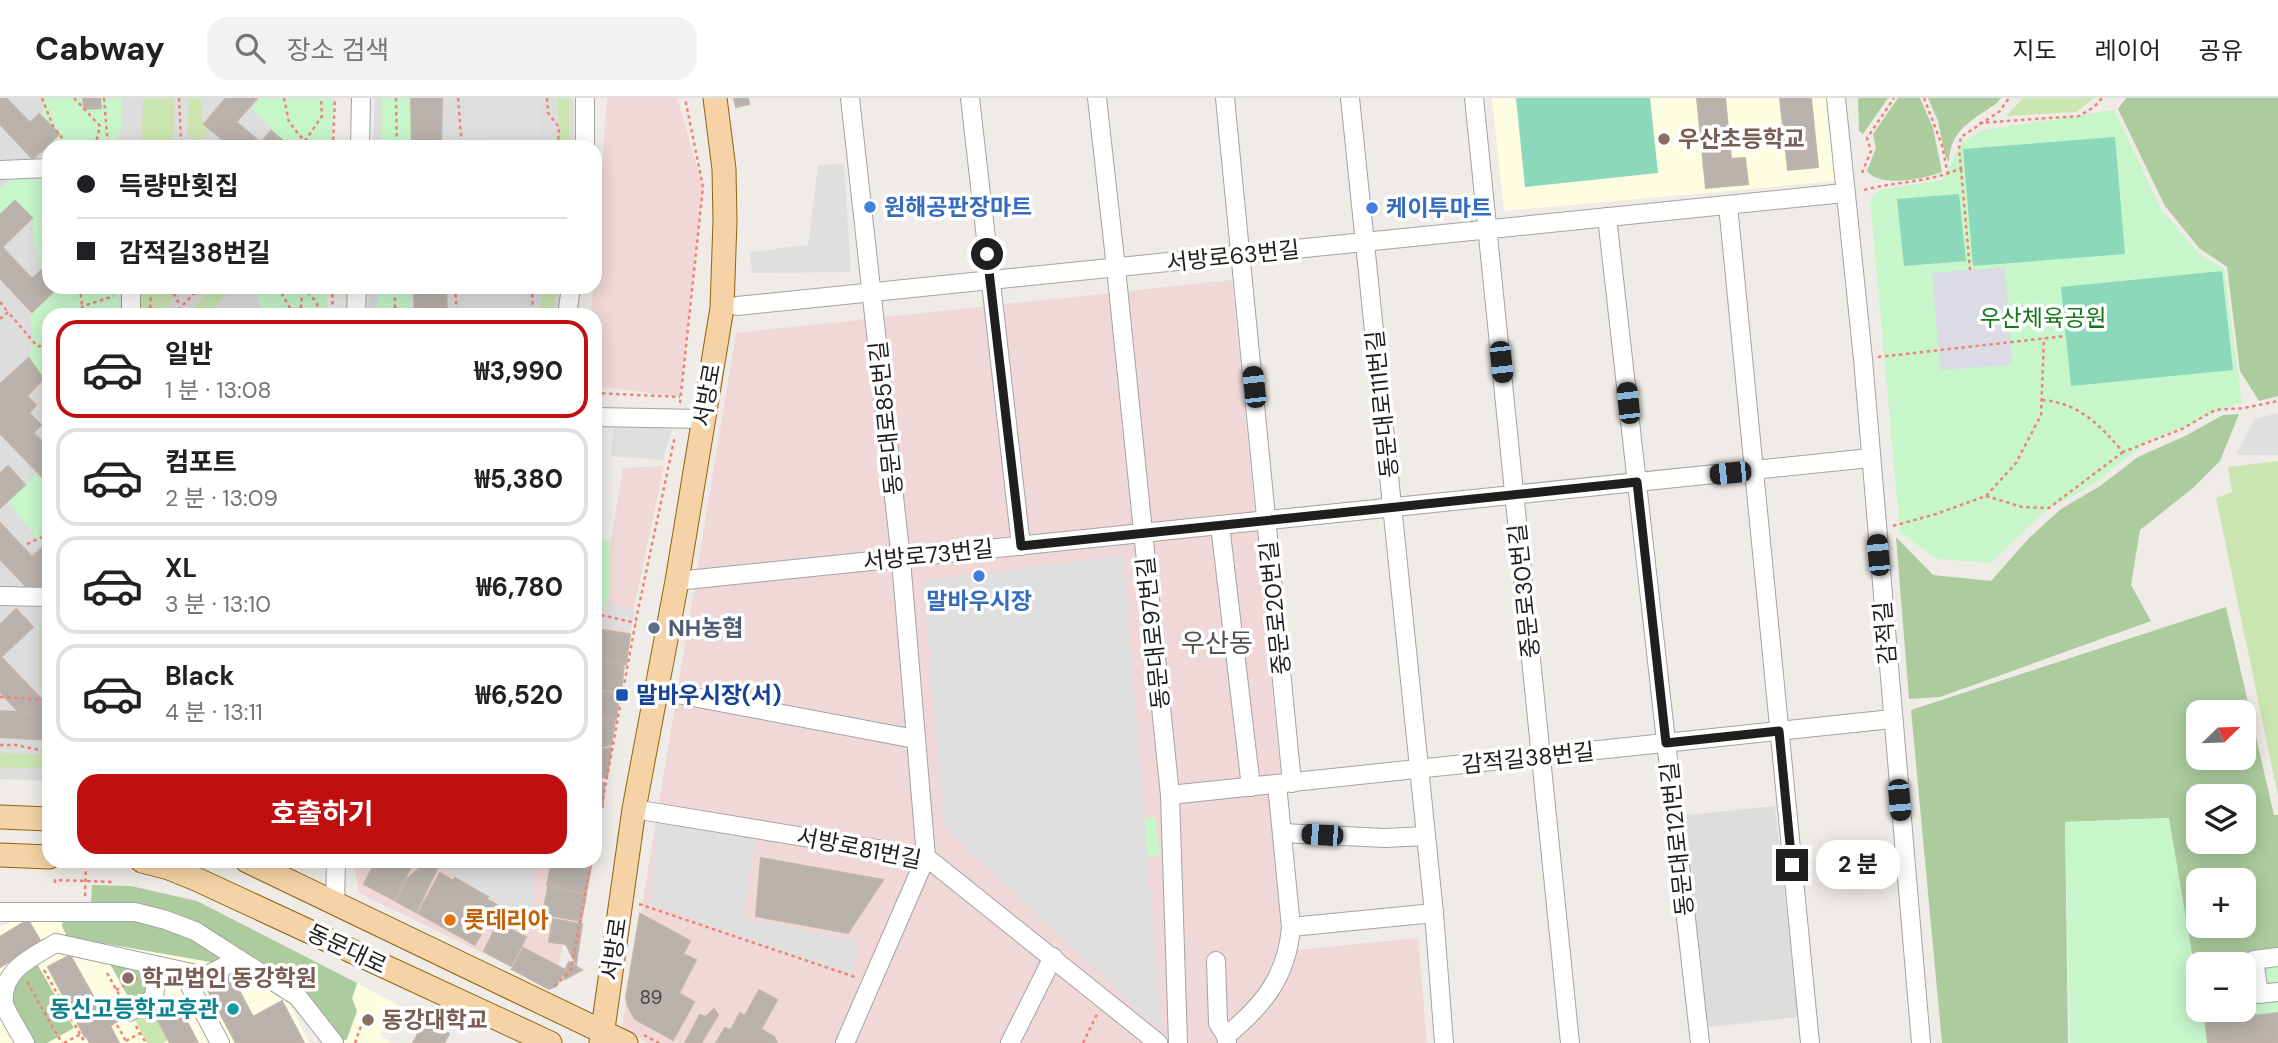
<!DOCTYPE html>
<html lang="ko">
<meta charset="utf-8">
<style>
:root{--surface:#fff;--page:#f2f2f2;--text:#202124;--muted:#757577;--line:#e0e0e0;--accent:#c00f0f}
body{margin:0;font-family:"DM Sans","Noto Sans KR",sans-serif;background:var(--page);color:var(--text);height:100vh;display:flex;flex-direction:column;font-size:26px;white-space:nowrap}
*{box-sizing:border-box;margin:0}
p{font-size:23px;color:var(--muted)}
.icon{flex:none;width:38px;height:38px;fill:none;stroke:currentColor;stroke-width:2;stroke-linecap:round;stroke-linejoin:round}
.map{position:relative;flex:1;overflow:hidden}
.panel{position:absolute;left:42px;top:210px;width:560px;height:560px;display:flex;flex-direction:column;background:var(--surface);border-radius:21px;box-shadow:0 4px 18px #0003}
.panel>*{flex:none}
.banner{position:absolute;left:42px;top:42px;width:560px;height:154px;border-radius:21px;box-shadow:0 4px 18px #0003;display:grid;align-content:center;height:154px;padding:0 35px;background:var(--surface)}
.needle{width:46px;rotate:67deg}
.tools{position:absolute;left:2186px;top:602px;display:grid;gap:14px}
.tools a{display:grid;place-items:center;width:70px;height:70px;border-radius:14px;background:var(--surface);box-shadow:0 4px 18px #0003;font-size:35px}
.end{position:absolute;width:32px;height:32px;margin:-16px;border:9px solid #1f1f1f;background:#fff;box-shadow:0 0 0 4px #fff}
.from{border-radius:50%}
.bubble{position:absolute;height:49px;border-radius:21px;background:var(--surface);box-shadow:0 4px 18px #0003;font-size:23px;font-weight:700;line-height:49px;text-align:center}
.car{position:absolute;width:21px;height:42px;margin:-21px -10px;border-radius:9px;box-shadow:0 0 5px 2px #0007;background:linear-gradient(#222 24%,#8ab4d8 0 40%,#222 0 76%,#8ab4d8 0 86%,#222 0)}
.banner b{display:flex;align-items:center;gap:24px;height:66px;font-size:26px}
.banner b+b{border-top:2px solid var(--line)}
.banner i{width:18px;height:18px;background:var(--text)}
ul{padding:12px 0 0;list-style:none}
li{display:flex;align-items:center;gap:21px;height:98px;margin:0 14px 10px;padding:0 21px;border:4px solid var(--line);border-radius:21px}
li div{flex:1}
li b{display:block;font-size:26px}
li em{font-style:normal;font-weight:700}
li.current{border-color:var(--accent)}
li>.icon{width:63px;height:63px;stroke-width:1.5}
.primary-button{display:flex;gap:14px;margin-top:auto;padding:14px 35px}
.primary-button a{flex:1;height:80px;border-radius:21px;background:var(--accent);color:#fff;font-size:28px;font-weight:700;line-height:80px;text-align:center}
header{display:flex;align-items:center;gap:42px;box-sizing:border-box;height:98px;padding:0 35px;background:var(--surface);border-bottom:2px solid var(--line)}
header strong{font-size:33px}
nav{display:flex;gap:38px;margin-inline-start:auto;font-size:24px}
.search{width:490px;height:63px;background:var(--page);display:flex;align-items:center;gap:18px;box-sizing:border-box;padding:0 24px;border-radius:21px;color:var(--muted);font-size:26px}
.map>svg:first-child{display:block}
.residential{fill:#ddd}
.commercial{fill:#efd8d7}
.education{fill:#fdfde2}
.grass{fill:#cbe5b0}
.forest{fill:#accc9e;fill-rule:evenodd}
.park{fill:#c7f6cb;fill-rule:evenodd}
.pitch{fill:#8bd8ba}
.parking{fill:#dfdfdf}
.plaza{fill:#dbdbe5}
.building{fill:#b9b2ac;stroke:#c0b4aa;stroke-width:2}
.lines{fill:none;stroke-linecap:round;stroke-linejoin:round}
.minor-casing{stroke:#a3a3a3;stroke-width:20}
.major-casing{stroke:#90630b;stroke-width:25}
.path{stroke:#f08377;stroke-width:2.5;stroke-dasharray:3.5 3.5;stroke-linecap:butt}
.minor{stroke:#fff;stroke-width:18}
.major{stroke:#f5d3a6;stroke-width:23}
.route{stroke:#1f1f1f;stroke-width:9}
.education-dot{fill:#8d6e63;stroke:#fff;stroke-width:2.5}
.shop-dot{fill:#3f7fe0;stroke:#fff;stroke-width:2.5}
.service-dot{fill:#5c6f8a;stroke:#fff;stroke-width:2.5}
.transit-dot{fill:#1a4fb4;stroke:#fff;stroke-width:2.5}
.food-dot{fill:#e8710a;stroke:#fff;stroke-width:2.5}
.culture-dot{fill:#0f9aa8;stroke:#fff;stroke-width:2.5}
.labels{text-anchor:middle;stroke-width:7;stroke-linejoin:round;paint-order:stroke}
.number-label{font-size:19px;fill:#464442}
.education-label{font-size:23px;font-weight:bold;fill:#785e54;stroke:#fff;text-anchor:start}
.shop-label{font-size:23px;font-weight:bold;fill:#366cbe;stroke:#fff;text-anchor:start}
.street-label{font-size:23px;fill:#1f1f1f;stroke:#fff}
.park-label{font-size:23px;fill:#14771c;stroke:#fff}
.service-label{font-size:23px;font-weight:bold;fill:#4e5e75;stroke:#fff;text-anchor:start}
.transit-label{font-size:23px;font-weight:bold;fill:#164399;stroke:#fff;text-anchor:start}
.food-label{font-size:23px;font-weight:bold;fill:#c56008;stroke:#fff;text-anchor:start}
.culture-label{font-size:23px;font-weight:bold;fill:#0d838f;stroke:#fff;text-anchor:end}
.quarter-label{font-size:26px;fill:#525252;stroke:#fff}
</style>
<header>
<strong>Cabway</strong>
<div class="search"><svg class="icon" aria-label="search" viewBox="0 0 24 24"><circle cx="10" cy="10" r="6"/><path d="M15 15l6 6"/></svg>장소 검색</div>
<nav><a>지도</a><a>레이어</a><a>공유</a></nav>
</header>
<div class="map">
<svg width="2278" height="945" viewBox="0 0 2278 945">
<rect width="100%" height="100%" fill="#efece7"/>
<g class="residential">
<path d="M0,0H335L331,49H49V189H326L328,217H49V683L0,681Z"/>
<path d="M375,0H574V49H373Z"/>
<path d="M369,189H562L557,217H368Z"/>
<path d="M1775,708L1798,919L1701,930L1678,718Z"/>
</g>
<g class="commercial">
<path d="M607,0H677L703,89L680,299L595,288V217H591L593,189H595V160Z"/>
<path d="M1232,182L1298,852L1418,840L1427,945H648L622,930L736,235Z"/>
<path d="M664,368L595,694V512L612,438L623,370Z"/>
<path d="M353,763H580L554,890L359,795Z"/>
</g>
<g class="education">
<path d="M1492,0H1829L1837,83L1504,113Z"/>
<path d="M49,819L226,858L287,901L309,945H0V829L10,824Z"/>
<path d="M357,885L398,907L380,937L392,945H341Z"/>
</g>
<g class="grass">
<path d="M143,0H174L173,49H142Z"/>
<path d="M189,0H201V21L210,34L197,43L187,38Z"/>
<path d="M557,0H569L570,49H560Z"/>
<path d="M2023,0H2094L2076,14L2006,18Z"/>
<path d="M140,189H185L157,217H140Z"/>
<path d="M213,189H232L209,217H186Z"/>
<path d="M543,189H557L553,217H540Z"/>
<path d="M2278,363V698L2216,400L2232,394L2228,369Z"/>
<rect x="39" y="524" width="10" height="66"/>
<path d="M0,655L49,657V671L0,669Z"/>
<path d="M152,911L168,942L163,945H147L134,920Z"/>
</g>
<g class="forest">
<path d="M1858,0H1888L1863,36L1859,33Z"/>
<path d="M1898,0H1920L1933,30L1942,74C1924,81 1879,90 1867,73L1876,50L1873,36Z"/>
<path d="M1928,0H2001L1997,5C1973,22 1950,31 1949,64L1945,57L1938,23Z"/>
<path d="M2126,0H2278V298L2259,303L2240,273L2227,169L2199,150L2165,108L2118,11Z"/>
<path d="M2239,316L2220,363L2193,390L2140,432L2131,487L2151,523L1940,599L1909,601L1896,439L1933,477L1991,483L2029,440L2061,411L2100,388L2138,359L2185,338L2223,317Z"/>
<path d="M2226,509L2274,717H2278V852L2193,862L2168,720L2065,724L2068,945H1942L1911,612ZM2198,614H2244V660H2198ZM2198,698H2244V744H2198ZM2198,782H2244V828H2198Z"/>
<path d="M92,787L131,788L197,803L357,885L352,900L357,913L347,941L341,944L332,937L302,890L217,836L178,821L91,806Z"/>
<path d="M63,818L156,824L226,858L216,865L67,839L62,828Z"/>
<path d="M36,864L74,930L47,945H30L12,911L11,890Z"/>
<path d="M109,864L146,872L151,884L146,896L131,904Z"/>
</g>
<g class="park">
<path d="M43,0H121L123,27L114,49L49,51L46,48L59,36L43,20Z"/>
<path d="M259,0H334L331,49H286L287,46L252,11Z"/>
<path d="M382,0H413V49H381Z"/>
<path d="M2114,12L2161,111L2199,156L2224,171L2242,305L2215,312L2190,327L2148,343L2089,389L2045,413L1991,465L1937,461L1900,434L1870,101L1879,92L1942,82L1962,44L1983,32Z"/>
<path d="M49,77V180L42,172L33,136L32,120L15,103L0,117V90L10,82Z"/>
<path d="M58,189H119L120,217H49V290L29,260L33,239L30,224L32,214Z"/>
<path d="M254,189H326L328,217H262Z"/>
<rect x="377" y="189" width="35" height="28"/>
<path d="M38,374L49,384V457L8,403Z"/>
<path d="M595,443H609V498L601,517L595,544Z"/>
<path d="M1155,719L1160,757L1141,760L1136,722Z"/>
<path d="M2169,720L2193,862L2278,854V945H2070L2065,724ZM2198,866H2244V912H2198Z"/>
</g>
<g class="pitch">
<path d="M1516,0H1650L1658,75L1525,89Z"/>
<path d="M2115,39L2125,156L1973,168L1963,51Z"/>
<path d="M1959,96L1966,163L1904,168L1897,101Z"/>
<path d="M2222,173L2233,272L2071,288L2061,189Z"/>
</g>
<g class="parking">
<path d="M465,0H539L541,47L465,39Z"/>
<path d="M844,66L851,174L752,175L750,154L808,147L818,67Z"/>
<path d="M458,189H526L527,217H459Z"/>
<path d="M2278,315V357H2236L2254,321Z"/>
<path d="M614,326L672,331L663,362L611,358Z"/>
<path d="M1123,457L1162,934L944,729L923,483Z"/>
<path d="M608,506L635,512L631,532L603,526Z"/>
<path d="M657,722L755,740L743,820L860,843L850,877L650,806Z"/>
<path d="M433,763H534V816H515Z"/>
</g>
<path class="plaza" d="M2005,169L2012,267L1940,272L1932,175Z"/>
<g class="building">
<path d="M0,0H6L30,25L39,16L59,36L33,61L0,26Z"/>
<path d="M83,0H100L101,10L84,11Z"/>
<path d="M226,0H257L236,24L261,45L271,33L288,47L286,49H232L204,26Z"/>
<path d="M411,0H442L441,49H412Z"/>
<path d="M734,0H748L749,6L736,9Z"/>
<path d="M1697,0H1725L1731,61L1745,60L1748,86L1706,90Z"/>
<path d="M1780,0H1811L1818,69L1788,72Z"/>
<path d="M15,103L32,120L2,149L32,181L42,172L49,180V189H58L32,214L0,180V117Z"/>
<path d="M414,189H446L447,217H415Z"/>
<path d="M29,260L43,281L27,298L36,307L29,315L41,327L33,335L49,350L48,385L0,335V286Z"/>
<path d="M8,368L25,387L0,410V376Z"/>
<path d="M0,425L32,459L42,450L49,457V493L39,502L0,461Z"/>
<path d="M16,511L33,529L1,559L41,601L49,594L48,645L0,594V527Z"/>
<path d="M595,531L630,536L626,566L595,561Z"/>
<path d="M602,563L624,566L621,594L595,591V567Z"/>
<path d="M595,594L620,595L616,621L595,619Z"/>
<path d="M0,613L49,616V642L0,639Z"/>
<path d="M595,622H615L611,647L595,650Z"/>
<path d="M611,650L607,680L595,679V652Z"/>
<path d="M595,684L604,685L603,709H595Z"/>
<path d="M761,760L883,782L848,835L756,818Z"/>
<path d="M376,763H414L394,802L364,786Z"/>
<path d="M552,763H592L586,795L547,787Z"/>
<path d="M427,764L438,769L416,814L396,803L407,781Z"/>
<path d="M440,775L454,783L455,780L488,799L486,801L497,807L475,847L418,815Z"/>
<path d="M548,789L586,797L581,823L543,816Z"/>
<path d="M640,816L690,843L683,856L696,862L679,895L694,904L673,942L635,921L628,908L626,900Z"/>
<path d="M553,821L582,826L576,866L566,846L549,844Z"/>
<path d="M28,822L41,844L0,869V839Z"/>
<path d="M498,825L526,839L511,868L484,853Z"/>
<path d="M523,850L565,872L556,888L549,891L512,871Z"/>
<path d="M70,857L98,907L112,899L117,908L114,909L121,921L110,928L119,945H90L86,938L85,939L48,869Z"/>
<path d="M569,864L582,872L565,881L563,877Z"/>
<path d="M228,872L253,919L282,903L304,945H236L204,885Z"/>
<path d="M759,892L777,902L761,931L774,939L777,945H716L725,930L731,932L740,915L745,918Z"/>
<path d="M174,899L198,945H170L152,911Z"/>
<path d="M2244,906L2245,919L2278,915V945H2208L2204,912H2244Z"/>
<path d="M714,911L718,917L701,945H685L700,917L706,919Z"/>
<path d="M425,923L449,936L444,945H413Z"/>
</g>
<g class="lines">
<defs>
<g id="minor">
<path d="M970,0L1021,448"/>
<path d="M1097,0L1116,170L1170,697L1178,945"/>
<path d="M1225,0L1292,685"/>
<path d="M1350,0L1434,815L1444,945"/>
<path d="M1474,0L1570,945"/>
<path d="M1836,0L1863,261L1921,945"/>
<path d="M360,49L361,0"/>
<path d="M585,49V0"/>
<path d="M0,72L49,70"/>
<path d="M1728,107L1810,945"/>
<path d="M1607,119L1700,945"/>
<path d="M737,208L1844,95"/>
<path d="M131,217V189"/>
<path d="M356,217L357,189"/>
<path d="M567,217L571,189"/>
<path d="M595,319L703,321"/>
<path d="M1220,427L1251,689"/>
<path d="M677,483L1870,360"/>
<path d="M0,498L49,499"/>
<path d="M656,592L915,641"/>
<path d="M1170,697L1892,621"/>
<path d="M634,711L926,759L1158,945"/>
<path d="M1282,735L1385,740L1426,738"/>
<path d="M335,805L336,763"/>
<path d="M0,814H135L166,822L195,833L298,899L334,945"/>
<path d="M1291,829L1434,815"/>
<path d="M2278,859L2254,862L2259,896L2278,894"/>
<path d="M1216,863L1218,925L1226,938"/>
<path d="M182,873L220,945"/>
<path d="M129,914L154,900L157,868"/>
<path d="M25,945C18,932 9,919 4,906C0,872 34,858 56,845L205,878L239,861"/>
<path d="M845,945L926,759L901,462L850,0"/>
<path d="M1010,945L1053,859"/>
<path d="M1227,945L1226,938C1264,907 1287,878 1291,829L1277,686"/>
</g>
<g id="major">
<path d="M0,719L49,721"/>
<path d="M0,757L49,759"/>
<path d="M142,763L169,770L196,781L550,945"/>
<path d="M247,763L626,945"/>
<path d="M601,945L634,711L677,483L722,210L725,123L724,71L715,0"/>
</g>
</defs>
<use href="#minor" class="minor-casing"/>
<use href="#major" class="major-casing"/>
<g class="path">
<path d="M42,0L53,28L69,49"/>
<path d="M74,0L100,28L95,49"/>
<path d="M104,0L108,49"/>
<path d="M179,0L181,42L187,49"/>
<path d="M284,0L289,24L305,44L306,49"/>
<path d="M396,0L397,49"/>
<path d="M458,0L462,49"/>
<path d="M547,0L548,15L559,29L558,49"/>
<path d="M1924,0L1942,47L1948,77"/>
<path d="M1979,25L2079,18L2094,9L2102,0"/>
<path d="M203,49L208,44H220L225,49"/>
<path d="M301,49L322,18L321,0"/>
<path d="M333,49L335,0"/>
<path d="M595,71L596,63"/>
<path d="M1961,71L1970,172"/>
<path d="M1862,75L1871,53L1867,40L1894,0"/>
<path d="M1864,92C1896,83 1930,85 1961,70L1959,50L1961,39L2000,13L2009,0"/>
<path d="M80,189L82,207"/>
<path d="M171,189L180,208"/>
<path d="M278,189L294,217"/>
<path d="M303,189L317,205L319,217"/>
<path d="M332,189L333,217"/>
<path d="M455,189L457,217"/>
<path d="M532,189L533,217"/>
<path d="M0,204L8,214"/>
<path d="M78,217L83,208L114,198"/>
<path d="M150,217L151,189"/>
<path d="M173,217L201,189"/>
<path d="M300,217L303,189"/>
<path d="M395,217V189"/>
<path d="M0,221L8,214L37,248L49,249"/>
<path d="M1878,259L2066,238"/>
<path d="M595,295L680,299"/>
<path d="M2042,302C2079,305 2100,327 2123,354L2182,331L2215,312L2244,310L2278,303"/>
<path d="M44,303L49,293"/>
<path d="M680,305L703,89L685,0"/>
<path d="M44,389L49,420"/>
<path d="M1986,398L2022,409L2049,410L2123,354"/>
<path d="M1893,428L1936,416L1986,398L2016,365L2041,317L2044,240"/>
<path d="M27,446L49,436"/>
<path d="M601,517L636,525"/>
<path d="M49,542L44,552L49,566"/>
<path d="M0,599L49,602"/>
<path d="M0,647H16L49,654"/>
<path d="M595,743L637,517L675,338"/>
<path d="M55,785V782L113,784V786"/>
<path d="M85,798L86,763"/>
<path d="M639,806L855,879"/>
<path d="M44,872L85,945"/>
<path d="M107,875L121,900"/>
<path d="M27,884L62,945"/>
<path d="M555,888L571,872L591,763"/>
<path d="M116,892L138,880"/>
<path d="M117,927L127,945"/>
<path d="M136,928L146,945"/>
<path d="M644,937L659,945"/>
<path d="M126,943L140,935"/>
<path d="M64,945L83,935"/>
<path d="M355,945L366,914"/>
<path d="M1083,945L1097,916"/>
</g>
<use href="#minor" class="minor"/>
<use href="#major" class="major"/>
</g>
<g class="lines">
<path class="route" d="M987,156L1021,448L1637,384L1666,645L1779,633L1792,767"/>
</g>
<g class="education-dot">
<circle cx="1664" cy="41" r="7"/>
<circle cx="128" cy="880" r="7"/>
<circle cx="368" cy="922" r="7"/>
</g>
<g class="shop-dot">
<circle cx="870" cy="109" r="7"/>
<circle cx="1372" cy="110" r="7"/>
<circle cx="979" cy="478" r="7"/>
</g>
<circle class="service-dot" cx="654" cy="530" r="7"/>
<rect class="transit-dot" x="615" y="590" width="14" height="14" rx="3.5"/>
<circle class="food-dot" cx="450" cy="822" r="7"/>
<circle class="culture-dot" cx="233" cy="911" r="7"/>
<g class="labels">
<g class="number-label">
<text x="651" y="906">89</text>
</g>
<g class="education-label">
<text x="1678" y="49">우산초등학교</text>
<text x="142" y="888">학교법인 동강학원</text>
<text x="382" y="930">동강대학교</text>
</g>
<g class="shop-label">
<text x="884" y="117">원해공판장마트</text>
<text x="1386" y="118">케이투마트</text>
<text x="979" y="511" text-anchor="middle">말바우시장</text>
</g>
<g class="street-label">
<text transform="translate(1233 158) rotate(-6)" y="8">서방로63번길</text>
<text transform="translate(707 297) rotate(-80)" y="8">서방로</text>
<text transform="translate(1382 306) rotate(-96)" y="8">동문대로111번길</text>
<text transform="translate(886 320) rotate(-96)" y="8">동문대로85번길</text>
<text transform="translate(928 457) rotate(-6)" y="8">서방로73번길</text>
<text transform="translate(1524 493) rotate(-96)" y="8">중문로30번길</text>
<text transform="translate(1275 510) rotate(-96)" y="8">중문로20번길</text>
<text transform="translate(1153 535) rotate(-96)" y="8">동문대로97번길</text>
<text transform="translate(1885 535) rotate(-95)" y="8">감적길</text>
<text transform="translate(1528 660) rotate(-6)" y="8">감적길38번길</text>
<text transform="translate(1677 741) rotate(-96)" y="8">동문대로121번길</text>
<text transform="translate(859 750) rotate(11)" y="8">서방로81번길</text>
<text transform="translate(347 851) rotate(25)" y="8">동문대로</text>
<text transform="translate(614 851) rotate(-82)" y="8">서방로</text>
</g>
<g class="park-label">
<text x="2043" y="228">우산체육공원</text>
</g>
<g class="service-label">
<text x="668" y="538">NH농협</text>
</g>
<g class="transit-label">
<text x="636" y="605">말바우시장(서)</text>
</g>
<g class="food-label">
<text x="464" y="830">롯데리아</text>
</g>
<g class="culture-label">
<text x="219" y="919">동신고등학교후관</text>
</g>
<g class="quarter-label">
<text x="1217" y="554">우산동</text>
</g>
</g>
</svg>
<div class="tools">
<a><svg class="needle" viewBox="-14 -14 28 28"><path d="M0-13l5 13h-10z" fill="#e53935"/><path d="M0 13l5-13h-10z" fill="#757577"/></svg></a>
<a><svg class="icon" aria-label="layers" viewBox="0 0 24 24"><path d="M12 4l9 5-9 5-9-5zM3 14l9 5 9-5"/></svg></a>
<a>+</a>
<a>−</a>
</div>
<i class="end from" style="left:987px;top:156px"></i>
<i class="end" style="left:1792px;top:767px"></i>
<div class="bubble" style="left:1816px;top:742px;width:84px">2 분</div>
<i class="car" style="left:1501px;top:264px;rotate:174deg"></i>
<i class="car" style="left:1254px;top:289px;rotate:354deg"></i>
<i class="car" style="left:1628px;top:305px;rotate:354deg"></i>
<i class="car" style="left:1730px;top:375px;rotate:264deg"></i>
<i class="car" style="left:1878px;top:457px;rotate:355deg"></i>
<i class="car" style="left:1899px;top:702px;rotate:175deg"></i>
<i class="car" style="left:1322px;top:737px;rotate:273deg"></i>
<div class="banner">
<b><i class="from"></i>득량만횟집</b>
<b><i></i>감적길38번길</b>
</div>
<section class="panel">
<ul>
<li class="current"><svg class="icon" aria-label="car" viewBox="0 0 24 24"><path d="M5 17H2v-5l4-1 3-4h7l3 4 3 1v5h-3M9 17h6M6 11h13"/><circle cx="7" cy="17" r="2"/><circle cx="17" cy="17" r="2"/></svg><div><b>일반</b><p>1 분 · 13:08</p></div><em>₩3,990</em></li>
<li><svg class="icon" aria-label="car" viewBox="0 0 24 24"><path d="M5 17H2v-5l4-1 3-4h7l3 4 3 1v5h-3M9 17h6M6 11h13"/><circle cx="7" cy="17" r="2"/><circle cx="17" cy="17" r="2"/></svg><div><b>컴포트</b><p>2 분 · 13:09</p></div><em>₩5,380</em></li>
<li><svg class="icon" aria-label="car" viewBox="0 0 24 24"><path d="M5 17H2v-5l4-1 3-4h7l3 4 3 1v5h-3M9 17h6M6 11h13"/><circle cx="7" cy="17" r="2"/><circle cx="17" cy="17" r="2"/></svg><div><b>XL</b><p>3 분 · 13:10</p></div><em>₩6,780</em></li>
<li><svg class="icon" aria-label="car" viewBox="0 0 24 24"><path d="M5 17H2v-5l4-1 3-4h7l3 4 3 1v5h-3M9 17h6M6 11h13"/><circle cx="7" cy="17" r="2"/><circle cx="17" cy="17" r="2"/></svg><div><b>Black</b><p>4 분 · 13:11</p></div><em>₩6,520</em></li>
</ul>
<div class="primary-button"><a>호출하기</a></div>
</section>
</div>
